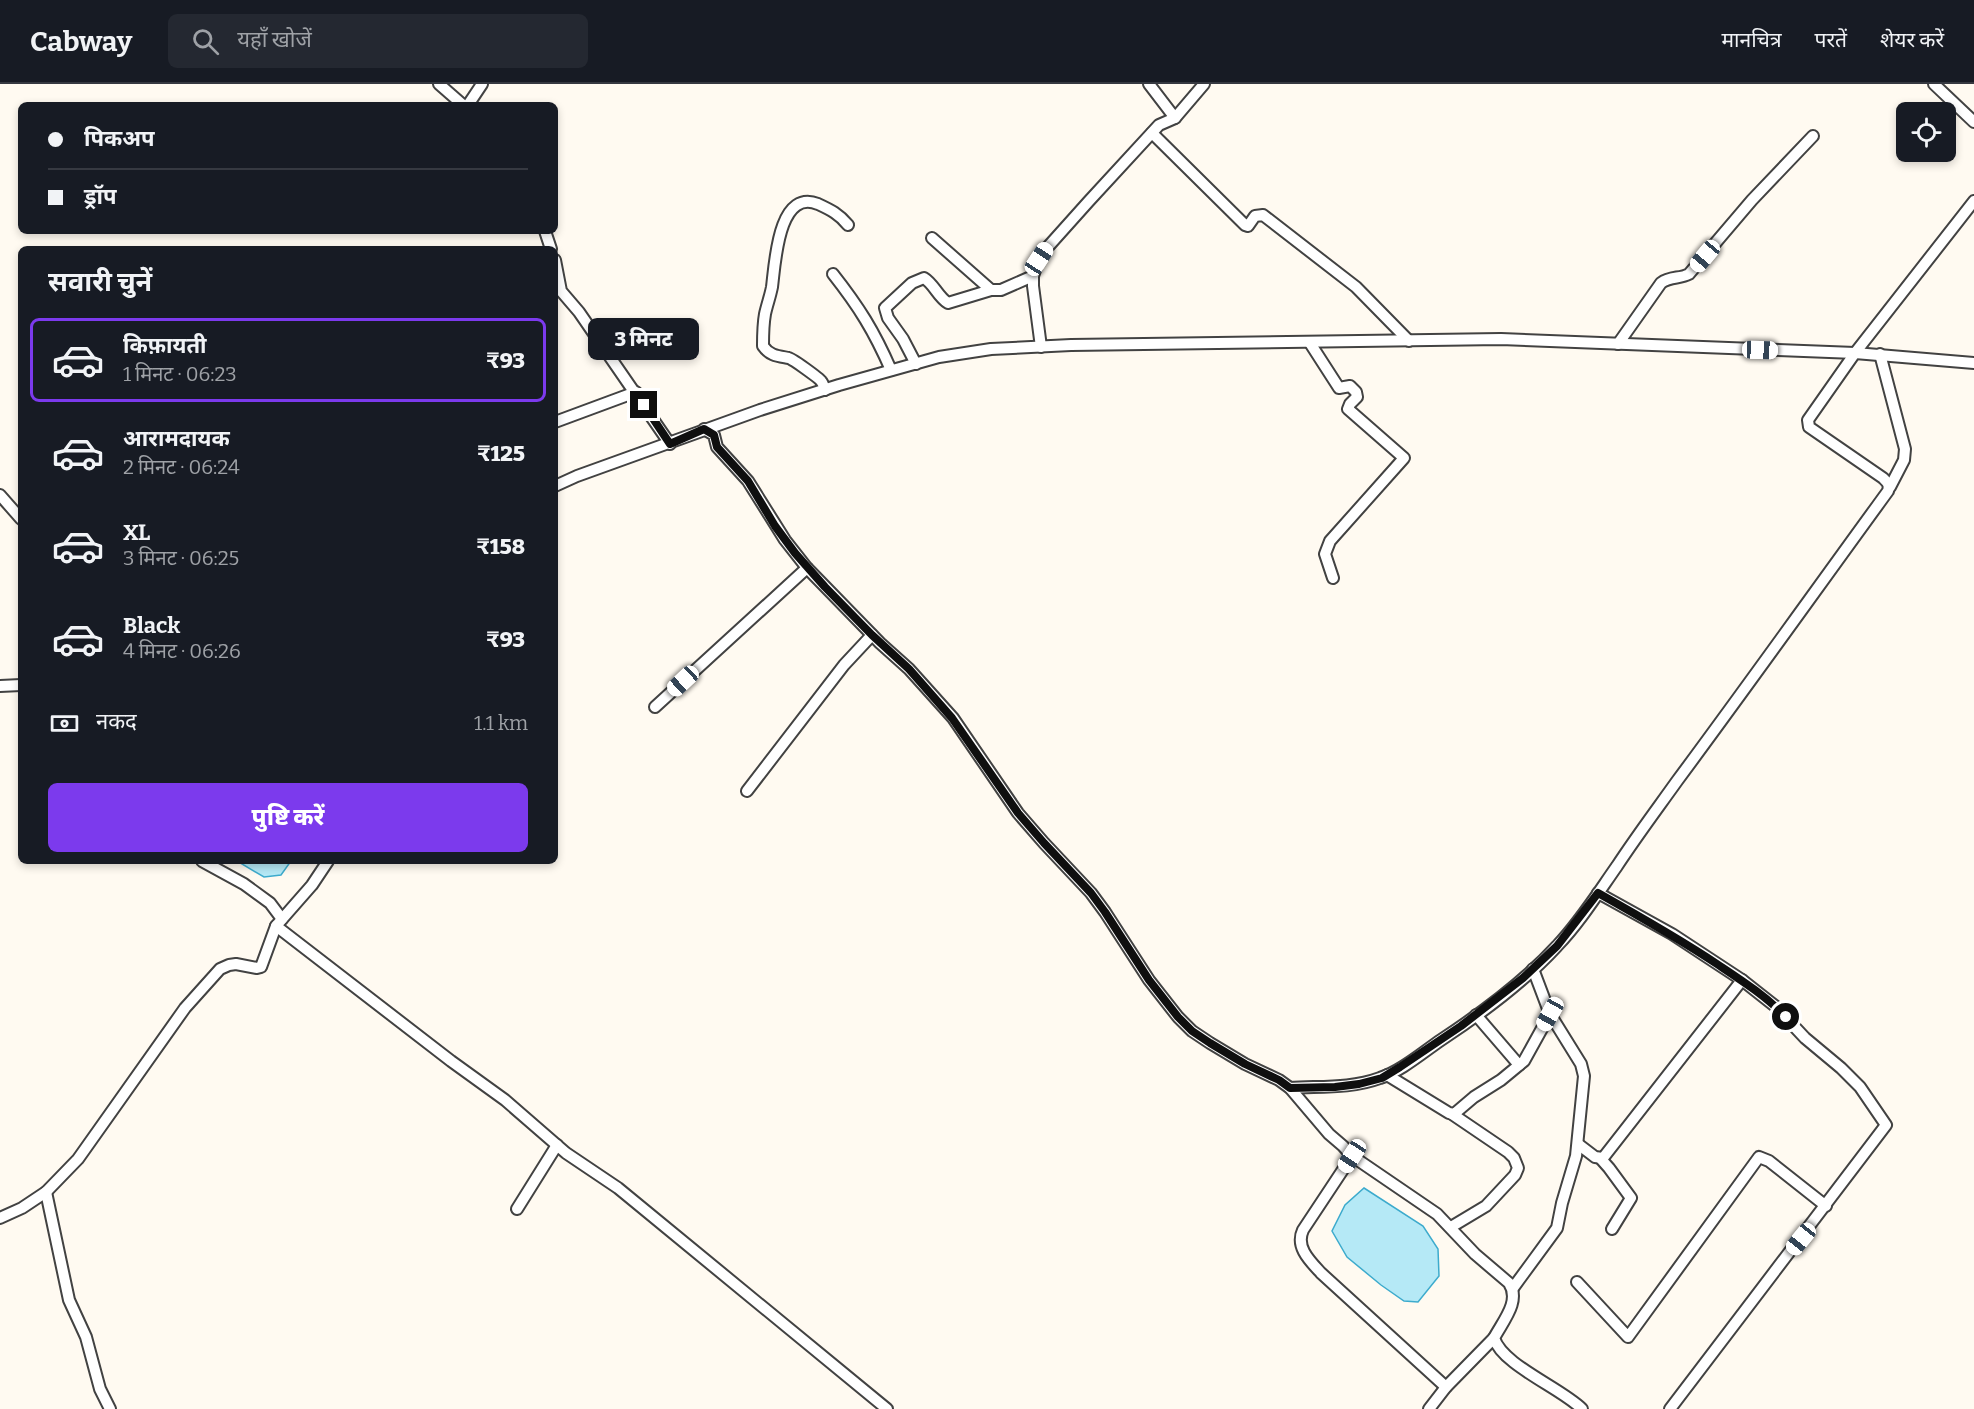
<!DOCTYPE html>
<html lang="hi">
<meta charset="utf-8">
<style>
:root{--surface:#171b24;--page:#242831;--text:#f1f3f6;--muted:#9ea1a6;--line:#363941;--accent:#7c3aed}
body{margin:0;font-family:Bitter,"Noto Sans Devanagari",serif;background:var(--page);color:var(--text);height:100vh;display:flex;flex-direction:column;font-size:22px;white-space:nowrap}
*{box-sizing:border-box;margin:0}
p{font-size:20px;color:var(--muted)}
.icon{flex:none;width:33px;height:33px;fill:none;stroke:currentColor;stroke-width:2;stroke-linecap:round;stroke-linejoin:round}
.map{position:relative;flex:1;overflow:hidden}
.details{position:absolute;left:18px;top:162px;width:540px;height:618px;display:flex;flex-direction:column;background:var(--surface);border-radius:9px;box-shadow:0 3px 9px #0003}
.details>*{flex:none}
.banner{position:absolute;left:18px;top:18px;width:540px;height:132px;border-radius:9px;box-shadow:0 3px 9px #0003;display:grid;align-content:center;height:132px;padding:0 30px;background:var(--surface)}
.fabs{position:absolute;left:1896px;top:18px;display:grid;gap:12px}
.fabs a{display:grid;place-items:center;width:60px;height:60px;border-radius:9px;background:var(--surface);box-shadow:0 3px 9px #0003;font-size:30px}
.end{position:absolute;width:27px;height:27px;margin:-14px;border:8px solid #0f0f0f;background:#fff;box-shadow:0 0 0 3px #fff}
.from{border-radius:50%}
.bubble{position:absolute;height:42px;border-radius:9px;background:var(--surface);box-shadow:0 3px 9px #0003;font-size:20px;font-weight:800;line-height:42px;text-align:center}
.car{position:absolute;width:18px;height:36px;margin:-18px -9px;border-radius:8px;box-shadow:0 0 4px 2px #0007;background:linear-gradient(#fff 24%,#345 0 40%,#fff 0 76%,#345 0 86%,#fff 0)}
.banner b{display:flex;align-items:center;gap:21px;height:57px;font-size:22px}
.banner b+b{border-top:2px solid var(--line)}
.banner i{width:15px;height:15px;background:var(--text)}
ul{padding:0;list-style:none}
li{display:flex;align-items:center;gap:18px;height:84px;margin:0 12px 9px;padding:0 18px;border:3px solid transparent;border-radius:9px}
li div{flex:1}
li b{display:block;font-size:22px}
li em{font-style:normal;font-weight:800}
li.selected{border-color:var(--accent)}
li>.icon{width:54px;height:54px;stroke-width:1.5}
h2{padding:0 30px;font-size:27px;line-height:72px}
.pay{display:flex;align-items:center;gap:15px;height:66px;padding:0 30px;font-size:22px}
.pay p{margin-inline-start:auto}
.primary-button{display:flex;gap:12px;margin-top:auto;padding:12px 30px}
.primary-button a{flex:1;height:69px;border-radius:9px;background:var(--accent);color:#fff;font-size:24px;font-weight:800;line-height:69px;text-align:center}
header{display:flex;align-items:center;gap:36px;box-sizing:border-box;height:84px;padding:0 30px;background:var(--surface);border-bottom:2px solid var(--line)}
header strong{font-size:28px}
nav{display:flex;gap:33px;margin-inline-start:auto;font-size:21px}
.search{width:420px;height:54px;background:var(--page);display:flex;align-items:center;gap:15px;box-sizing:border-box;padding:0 21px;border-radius:9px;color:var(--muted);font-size:22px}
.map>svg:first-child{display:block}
.water{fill:#b5e9f6;stroke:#3dabcd;stroke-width:1.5}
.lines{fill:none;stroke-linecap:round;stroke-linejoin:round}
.minor-casing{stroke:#424242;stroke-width:14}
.minor{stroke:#fff;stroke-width:10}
.route{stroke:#0f0f0f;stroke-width:8}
</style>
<header>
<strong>Cabway</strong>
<div class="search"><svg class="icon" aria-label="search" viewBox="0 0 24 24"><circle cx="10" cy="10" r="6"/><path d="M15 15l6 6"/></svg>यहाँ खोजें</div>
<nav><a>मानचित्र</a><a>परतें</a><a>शेयर करें</a></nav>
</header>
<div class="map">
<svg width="1974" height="1325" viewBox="0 0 1974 1325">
<rect width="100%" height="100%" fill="#fffaf1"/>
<g class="water">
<path d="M237,777H291L281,791L264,793Z"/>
<path d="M1364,1104L1423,1142L1438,1165L1439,1192L1418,1218L1404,1217L1381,1201L1347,1173L1332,1147L1345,1121Z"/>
</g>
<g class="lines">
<defs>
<g id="minor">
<path d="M439,0L463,21"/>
<path d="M1149,0L1175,34"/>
<path d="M1934,0L1974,38"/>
<path d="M468,21L482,0"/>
<path d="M1152,49L1245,141L1248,142L1255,132L1263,131L1356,203L1409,257"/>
<path d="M545,147L551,165"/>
<path d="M932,154L991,206H1001L1033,192"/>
<path d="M555,176L561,207L579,228L670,360"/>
<path d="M833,190C859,223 874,247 891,286"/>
<path d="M1310,259L1339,304L1350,302L1356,308L1357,313L1350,320L1348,325L1404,374L1330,457L1325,470L1333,494"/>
<path d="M1618,260L1661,199C1670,192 1680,195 1689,190L1752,116L1813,52"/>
<path d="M1041,263L1033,202V192L1039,175L1046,165L1089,117L1159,41L1175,34L1204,0"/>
<path d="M1880,270L1905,365L1904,376L1890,403"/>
<path d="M916,280L903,255L888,234L885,224L912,199L924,194C934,200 938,213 948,219L991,206"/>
<path d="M825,306C824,303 823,299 821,297C819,294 791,274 789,274C778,272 770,272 763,262C763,252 763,241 765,230C767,221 770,213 772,203C775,180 778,104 818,120C831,126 839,130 848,141"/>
<path d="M555,338L636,308"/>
<path d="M704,345L714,351L717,363L748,397L785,456L807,484L880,559L909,585L953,634L1018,729L1044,759L1091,809L1105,828L1149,896L1178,933L1192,947L1210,959L1245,980L1279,996L1290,1004L1329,1050L1343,1062L1352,1072L1437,1130L1475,1170L1509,1199C1521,1217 1503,1237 1494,1254C1502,1281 1561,1304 1582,1325"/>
<path d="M555,402L577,392L760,326L839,301L939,273L991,265L1071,261L1501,255L1855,269L1974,279"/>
<path d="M0,411L21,435"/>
<path d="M0,602L21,601"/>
<path d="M655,623L807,484"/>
<path d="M747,707L844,581L872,551"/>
<path d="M202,777L244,800L270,819L282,835"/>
<path d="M1598,809L1672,850L1742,896L1775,922L1805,954L1841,984L1860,1003L1886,1041L1670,1325"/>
<path d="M276,842L451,977L505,1016L566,1069L618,1104L887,1325"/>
<path d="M1476,931L1519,981"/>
<path d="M1387,991L1449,1029L1454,1030L1474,1013L1501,996L1524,977L1550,930"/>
<path d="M1290,1004C1320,1002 1350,1005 1380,994C1401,987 1422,969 1441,956C1482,929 1524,898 1557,862C1580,838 1598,809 1617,782C1636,753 1657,725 1677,697C1749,600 1818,503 1888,407C1890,400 1887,398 1883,394L1809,343L1808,336L1855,269L1974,117"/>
<path d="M1578,1060L1595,1073L1603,1074L1742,896"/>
<path d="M1352,1072L1303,1146C1295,1163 1310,1177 1321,1189L1446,1303"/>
<path d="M1601,1075L1609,1084L1631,1114L1612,1145"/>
<path d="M46,1108L69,1216L86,1253L100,1305L110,1325"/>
<path d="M517,1125L557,1061"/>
<path d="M0,1134L22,1124L46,1108L78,1075L185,924L220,885L229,881L236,880L257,884L261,883L276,842L312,801L328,777"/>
<path d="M1451,1143L1486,1122L1515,1091L1518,1084L1514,1074L1508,1068L1452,1030"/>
<path d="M1577,1198L1628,1253L1759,1073L1769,1077L1826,1122"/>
<path d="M1513,1204L1557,1144L1562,1119L1576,1072L1584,992L1581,980L1550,930L1533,885"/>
<path d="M1429,1325L1446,1303L1494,1254"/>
</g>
</defs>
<use href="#minor" class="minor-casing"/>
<use href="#minor" class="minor"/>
</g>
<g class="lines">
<path class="route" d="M644,321L670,360L704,345L714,351L717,363L748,397L775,442L795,469L825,503L872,551L909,585L952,634L1018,729L1044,759L1091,809L1105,828L1149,896L1178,933L1192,947L1210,959L1245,980L1279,996L1290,1004L1335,1003L1359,1000L1382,994L1400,983L1461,942L1523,894L1557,862L1598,809C1639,832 1678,854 1717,880C1741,896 1766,912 1786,933"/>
</g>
</svg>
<div class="fabs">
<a><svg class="icon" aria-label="locate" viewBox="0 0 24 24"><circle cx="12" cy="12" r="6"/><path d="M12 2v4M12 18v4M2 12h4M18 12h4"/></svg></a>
</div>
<i class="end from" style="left:1786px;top:933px"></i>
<i class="end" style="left:644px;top:321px"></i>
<div class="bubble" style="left:588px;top:234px;width:111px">3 मिनट</div>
<i class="car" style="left:1705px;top:172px;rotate:220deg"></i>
<i class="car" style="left:1039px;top:175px;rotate:33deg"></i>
<i class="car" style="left:1760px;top:266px;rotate:92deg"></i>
<i class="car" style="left:683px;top:597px;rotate:227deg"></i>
<i class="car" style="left:1550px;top:930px;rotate:209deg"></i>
<i class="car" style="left:1352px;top:1072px;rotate:213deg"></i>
<i class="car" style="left:1801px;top:1155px;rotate:219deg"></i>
<div class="banner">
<b><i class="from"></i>पिकअप</b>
<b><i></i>ड्रॉप</b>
</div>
<section class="details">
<h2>सवारी चुनें</h2>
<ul>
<li class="selected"><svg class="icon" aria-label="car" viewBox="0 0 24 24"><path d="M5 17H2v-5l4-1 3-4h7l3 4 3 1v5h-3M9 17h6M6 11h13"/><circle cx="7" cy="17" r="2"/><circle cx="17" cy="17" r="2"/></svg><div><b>किफ़ायती</b><p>1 मिनट · 06:23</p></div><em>₹93</em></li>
<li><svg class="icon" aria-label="car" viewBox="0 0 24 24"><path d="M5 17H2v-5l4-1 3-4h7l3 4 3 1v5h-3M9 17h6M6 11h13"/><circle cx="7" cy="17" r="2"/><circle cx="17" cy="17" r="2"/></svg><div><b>आरामदायक</b><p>2 मिनट · 06:24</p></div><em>₹125</em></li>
<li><svg class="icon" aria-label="car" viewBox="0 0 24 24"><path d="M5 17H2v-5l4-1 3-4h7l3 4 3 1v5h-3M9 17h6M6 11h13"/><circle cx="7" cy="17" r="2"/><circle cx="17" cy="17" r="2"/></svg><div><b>XL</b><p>3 मिनट · 06:25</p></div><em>₹158</em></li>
<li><svg class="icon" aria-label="car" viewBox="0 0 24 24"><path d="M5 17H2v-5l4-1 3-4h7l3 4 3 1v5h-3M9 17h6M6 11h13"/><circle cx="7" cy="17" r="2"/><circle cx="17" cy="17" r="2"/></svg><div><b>Black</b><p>4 मिनट · 06:26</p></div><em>₹93</em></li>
</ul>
<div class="pay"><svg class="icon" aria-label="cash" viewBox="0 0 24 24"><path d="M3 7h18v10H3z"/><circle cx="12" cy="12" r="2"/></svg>नकद<p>1.1 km</p></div>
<div class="primary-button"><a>पुष्टि करें</a></div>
</section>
</div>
